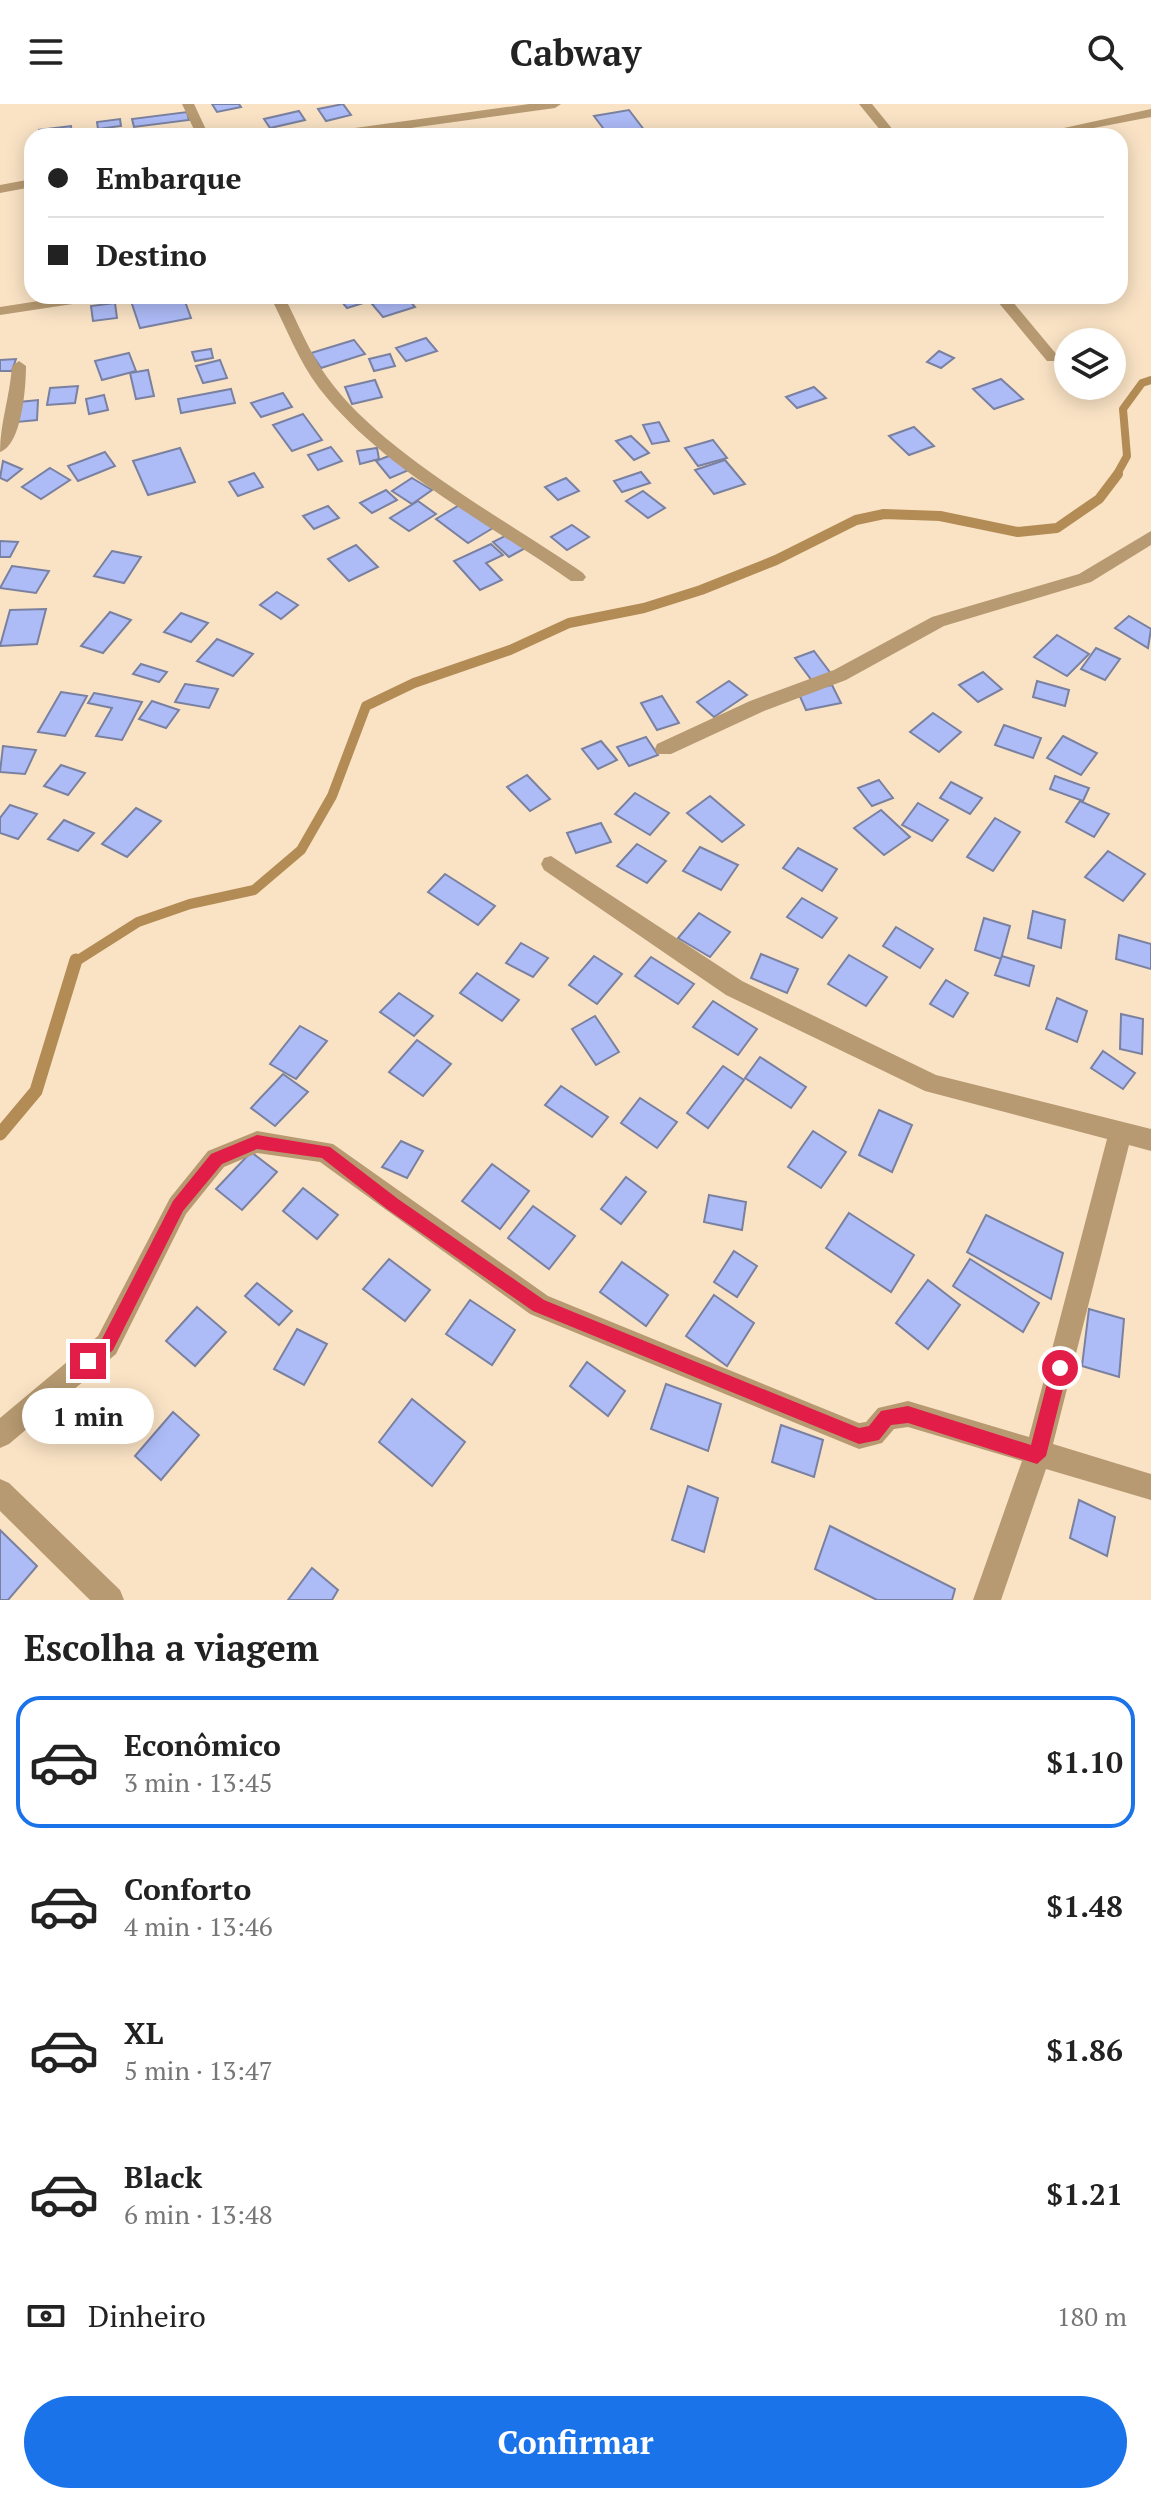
<!DOCTYPE html>
<html lang="pt">
<meta charset="utf-8">
<style>
:root{--surface:#fff;--page:#f2f2f2;--text:#222;--muted:#767676;--line:#e0e0e0;--accent:#1a73e8}
body{margin:0;font-family:"PT Serif",serif;background:var(--page);color:var(--text);height:100vh;display:flex;flex-direction:column;font-size:30px;white-space:nowrap}
*{box-sizing:border-box;margin:0}
p{font-size:26px;color:var(--muted)}
.icon{flex:none;width:44px;height:44px;fill:none;stroke:currentColor;stroke-width:2;stroke-linecap:round;stroke-linejoin:round}
.map{position:relative;height:1496px;overflow:hidden}
.sheet{display:flex;flex-direction:column;background:var(--surface);flex:1}
.sheet>*{flex:none}
.banner{position:absolute;left:24px;top:24px;width:1104px;height:176px;border-radius:24px;box-shadow:0 4px 20px #0003;display:grid;align-content:center;height:176px;padding:0 24px;background:var(--surface)}
.buttons{position:absolute;left:1054px;top:224px;display:grid;gap:16px}
.buttons a{display:grid;place-items:center;width:72px;height:72px;border-radius:50%;background:var(--surface);box-shadow:0 4px 20px #0003;font-size:40px}
.end{position:absolute;width:36px;height:36px;margin:-18px;border:10px solid #e11d48;background:#fff;box-shadow:0 0 0 4px #fff}
.from{border-radius:50%}
.bubble{position:absolute;height:56px;border-radius:28px;background:var(--surface);box-shadow:0 4px 20px #0003;font-size:26px;font-weight:700;line-height:56px;text-align:center}
.banner b{display:flex;align-items:center;gap:28px;height:76px;font-size:30px}
.banner b+b{border-top:2px solid var(--line)}
.banner i{width:20px;height:20px;background:var(--text)}
ul{padding:0;list-style:none}
li{display:flex;align-items:center;gap:24px;height:132px;margin:0 16px 12px;padding:0 8px;border:4px solid transparent;border-radius:24px}
li div{flex:1}
li b{display:block;font-size:30px}
li em{font-style:normal;font-weight:700}
li.active{border-color:var(--accent)}
li>.icon{width:72px;height:72px;stroke-width:1.5}
h2{padding:0 24px;font-size:36px;line-height:96px}
.pay{display:flex;align-items:center;gap:20px;height:88px;padding:0 24px;font-size:30px}
.pay p{margin-inline-start:auto}
.primary-button{display:flex;gap:16px;margin-top:auto;padding:16px 24px}
.primary-button a{flex:1;height:92px;border-radius:48px;background:var(--accent);color:#fff;font-size:32px;font-weight:700;line-height:92px;text-align:center}
header{display:flex;justify-content:space-between;align-items:center;height:104px;padding:0 24px;background:var(--surface);font-size:36px;font-weight:700}
.map>svg:first-child{display:block}
.lines{fill:none;stroke-linecap:round;stroke-linejoin:round}
.stream-far2{stroke:#b38c55;stroke-width:8}
.stream-far1{stroke:#b38c55;stroke-width:10}
.stream{stroke:#b38c55;stroke-width:13}
.building{fill:#adbbf7;stroke:#7a81a0;stroke-width:2}
.minor{fill:#b79a71;fill-rule:evenodd}
.route{fill:#e11d48}
</style>
<header><svg class="icon" aria-label="menu" viewBox="0 0 24 24"><path d="M4 6h16M4 12h16M4 18h16"/></svg>Cabway<svg class="icon" aria-label="search" viewBox="0 0 24 24"><circle cx="10" cy="10" r="6"/><path d="M15 15l6 6"/></svg></header>
<div class="map">
<svg width="1151" height="1496" viewBox="0 0 1151 1496">
<rect width="100%" height="100%" fill="#fae3c5"/>
<g class="lines">
<path class="stream-far2" d="M1116,372L1127,352L1123,305L1142,279L1151,276"/>
<path class="stream-far1" d="M75,858L138,818L190,800L254,786L301,746L332,692L366,602L414,579L510,546L569,519L644,504L701,486L776,456L856,416L884,410L940,412L1018,428L1057,424L1099,395L1118,370"/>
<path class="stream" d="M0,1030L36,987L76,856"/>
</g>
<g class="building">
<path d="M212,0H239L241,3L217,8Z"/>
<path d="M343,0L351,11L326,17L318,5Z"/>
<path d="M629,6L648,31L609,32L594,12Z"/>
<path d="M299,7L305,16L270,24L264,15Z"/>
<path d="M187,8L189,16L134,23L132,15Z"/>
<path d="M120,15L121,22L98,25L97,18Z"/>
<path d="M71,22L72,32H39V26Z"/>
<path d="M155,192H183L191,214L140,224L131,197Z"/>
<path d="M337,192H373L376,195L347,204Z"/>
<path d="M396,192H406L415,203L383,213L372,200Z"/>
<path d="M115,199L117,214L93,217L91,202Z"/>
<path d="M426,234L437,247L406,257L396,244Z"/>
<path d="M354,236L365,250L321,264L311,249Z"/>
<path d="M211,245L213,254L195,257L192,248Z"/>
<path d="M939,247L954,254L941,264L927,258Z"/>
<path d="M129,249L136,267L102,276L95,257Z"/>
<path d="M390,250L395,262L374,267L369,255Z"/>
<path d="M16,255L12,267H0V256Z"/>
<path d="M220,256L227,274L203,279L196,262Z"/>
<path d="M148,266L154,292L136,295L130,269Z"/>
<path d="M1001,275L1023,295L994,305L973,285Z"/>
<path d="M375,276L382,293L352,300L345,283Z"/>
<path d="M78,282L75,299L47,301L50,284Z"/>
<path d="M814,283L826,294L797,304L786,293Z"/>
<path d="M231,285L235,299L181,309L178,295Z"/>
<path d="M283,289L292,303L261,313L251,299Z"/>
<path d="M104,291L108,306L89,310L86,295Z"/>
<path d="M38,296L37,316L17,318L19,298Z"/>
<path d="M303,310L322,336L292,347L273,321Z"/>
<path d="M659,318L669,337L652,340L643,321Z"/>
<path d="M914,323L934,342L909,351L889,332Z"/>
<path d="M631,332L649,349L634,356L616,337Z"/>
<path d="M713,336L727,354L698,362L685,344Z"/>
<path d="M331,343L342,357L318,366L308,351Z"/>
<path d="M180,344L195,378L148,391L133,357Z"/>
<path d="M377,344L379,355L360,360L357,347Z"/>
<path d="M105,348L115,362L78,377L68,362Z"/>
<path d="M394,350L409,366L390,374L376,357Z"/>
<path d="M725,356L745,380L714,390L695,366Z"/>
<path d="M3,357L22,365L7,377L0,374Z"/>
<path d="M50,364L70,376L41,395L22,383Z"/>
<path d="M641,368L650,379L622,388L614,377Z"/>
<path d="M254,369L263,383L238,392L229,378Z"/>
<path d="M412,374L432,386L412,400L392,387Z"/>
<path d="M566,374L579,387L558,396L545,383Z"/>
<path d="M386,386L397,396L372,409L360,399Z"/>
<path d="M643,387L665,404L648,414L626,397Z"/>
<path d="M418,397L436,410L409,427L390,414Z"/>
<path d="M461,400L493,424L468,439L436,415Z"/>
<path d="M328,402L339,414L314,425L303,412Z"/>
<path d="M572,421L589,433L567,446L551,433Z"/>
<path d="M513,428L529,442L509,453L493,438Z"/>
<path d="M0,437L18,438L10,453H0Z"/>
<path d="M491,440L503,451L486,459L502,476L480,486L454,457Z"/>
<path d="M356,441L378,463L349,477L328,455Z"/>
<path d="M112,447L141,453L124,479L94,472Z"/>
<path d="M12,462L49,467L36,489L0,484Z"/>
<path d="M277,488L298,501L281,515L260,501Z"/>
<path d="M46,505L37,540L0,542L10,506Z"/>
<path d="M110,508L131,516L103,549L81,542Z"/>
<path d="M181,509L208,519L191,538L164,528Z"/>
<path d="M1129,512L1151,525L1148,544L1115,524Z"/>
<path d="M1057,531L1089,550L1067,572L1034,553Z"/>
<path d="M217,535L253,550L233,572L197,557Z"/>
<path d="M1096,544L1120,555L1105,576L1081,565Z"/>
<path d="M814,547L832,571L813,578L795,554Z"/>
<path d="M141,560L167,568L159,578L133,570Z"/>
<path d="M983,568L1002,585L978,598L959,581Z"/>
<path d="M729,577L747,591L714,613L697,598Z"/>
<path d="M1037,577L1069,586L1065,602L1033,593Z"/>
<path d="M185,580L218,585L209,604L175,598Z"/>
<path d="M832,581L841,599L806,606L798,588Z"/>
<path d="M61,588L87,592L65,632L38,628Z"/>
<path d="M94,589L142,598L122,636L96,632L112,604L88,599Z"/>
<path d="M662,592L679,619L657,626L641,599Z"/>
<path d="M152,597L179,606L166,624L139,615Z"/>
<path d="M933,609L961,628L939,648L910,628Z"/>
<path d="M1004,621L1041,634L1033,654L995,641Z"/>
<path d="M1063,632L1097,649L1081,671L1047,654Z"/>
<path d="M646,633L658,651L629,662L617,643Z"/>
<path d="M601,637L617,656L598,665L582,645Z"/>
<path d="M3,642L36,646L25,670L0,668Z"/>
<path d="M61,661L85,669L68,691L44,682Z"/>
<path d="M527,671L550,695L530,707L507,683Z"/>
<path d="M1055,672L1089,684L1083,697L1050,685Z"/>
<path d="M879,676L893,694L872,702L858,684Z"/>
<path d="M951,678L982,694L970,710L940,694Z"/>
<path d="M635,689L669,709L650,731L615,710Z"/>
<path d="M710,692L744,721L722,738L687,709Z"/>
<path d="M1080,697L1109,710L1094,733L1066,718Z"/>
<path d="M918,699L948,716L932,737L902,721Z"/>
<path d="M10,701L37,710L18,735L0,729V714Z"/>
<path d="M136,704L161,717L127,753L102,740Z"/>
<path d="M881,706L910,733L884,751L854,724Z"/>
<path d="M995,714L1020,728L993,767L967,753Z"/>
<path d="M64,716L94,729L78,747L48,735Z"/>
<path d="M601,719L611,738L576,749L567,729Z"/>
<path d="M637,740L666,757L647,779L617,762Z"/>
<path d="M700,743L738,761L721,786L683,767Z"/>
<path d="M798,744L837,765L822,787L783,764Z"/>
<path d="M1108,747L1145,770L1123,797L1085,773Z"/>
<path d="M445,770L495,802L478,821L428,788Z"/>
<path d="M802,794L837,814L822,834L787,813Z"/>
<path d="M1033,807L1065,816L1061,844L1028,834Z"/>
<path d="M699,809L730,828L710,853L678,834Z"/>
<path d="M984,814L1010,822L1001,855L975,846Z"/>
<path d="M896,823L933,845L920,864L883,842Z"/>
<path d="M1119,831L1151,840V865L1116,855Z"/>
<path d="M521,839L548,854L533,873L506,859Z"/>
<path d="M761,850L798,865L787,889L751,874Z"/>
<path d="M849,851L887,873L866,902L828,880Z"/>
<path d="M594,852L622,870L597,900L569,881Z"/>
<path d="M1002,852L1034,862L1029,882L995,871Z"/>
<path d="M651,853L694,880L678,900L635,872Z"/>
<path d="M477,869L519,896L502,917L460,889Z"/>
<path d="M946,876L968,889L953,913L930,900Z"/>
<path d="M399,889L433,912L414,932L380,908Z"/>
<path d="M1057,894L1087,907L1077,938L1046,925Z"/>
<path d="M713,897L757,925L738,951L693,923Z"/>
<path d="M1121,910L1143,915L1142,950L1120,945Z"/>
<path d="M595,912L619,948L596,961L572,925Z"/>
<path d="M300,922L327,937L296,975L270,960Z"/>
<path d="M417,936L451,960L423,992L389,968Z"/>
<path d="M1103,947L1135,969L1123,985L1091,964Z"/>
<path d="M760,953L806,983L791,1004L745,974Z"/>
<path d="M723,962L744,976L708,1024L687,1009Z"/>
<path d="M283,970L308,988L275,1022L251,1004Z"/>
<path d="M561,982L608,1013L592,1033L545,1001Z"/>
<path d="M640,994L677,1018L657,1044L621,1019Z"/>
<path d="M879,1006L912,1021L892,1068L859,1051Z"/>
<path d="M813,1027L846,1048L821,1084L788,1063Z"/>
<path d="M401,1037L423,1047L407,1074L382,1063Z"/>
<path d="M251,1048L277,1068L242,1106L216,1085Z"/>
<path d="M492,1060L529,1087L500,1125L462,1097Z"/>
<path d="M626,1073L646,1088L621,1120L601,1105Z"/>
<path d="M303,1084L338,1111L317,1135L283,1107Z"/>
<path d="M709,1091L746,1098L742,1126L704,1118Z"/>
<path d="M533,1102L575,1132L549,1165L508,1134Z"/>
<path d="M849,1109L914,1151L891,1188L826,1144Z"/>
<path d="M986,1111L1063,1149L1051,1195L967,1148Z"/>
<path d="M734,1147L757,1162L737,1193L714,1178Z"/>
<path d="M389,1155L430,1186L405,1217L363,1185Z"/>
<path d="M970,1155L1039,1199L1023,1228L953,1182Z"/>
<path d="M622,1158L668,1191L646,1222L600,1188Z"/>
<path d="M928,1176L960,1201L928,1245L896,1219Z"/>
<path d="M257,1179L292,1207L279,1221L245,1192Z"/>
<path d="M714,1191L754,1219L727,1262L686,1232Z"/>
<path d="M470,1196L515,1226L492,1261L446,1230Z"/>
<path d="M197,1203L226,1228L195,1262L166,1237Z"/>
<path d="M1089,1205L1124,1215L1119,1273L1082,1262Z"/>
<path d="M297,1225L327,1240L304,1281L274,1265Z"/>
<path d="M587,1258L625,1287L608,1312L570,1282Z"/>
<path d="M666,1280L721,1300L708,1347L651,1325Z"/>
<path d="M412,1295L465,1338L432,1382L379,1338Z"/>
<path d="M173,1308L199,1331L161,1376L135,1352Z"/>
<path d="M781,1321L823,1336L814,1373L772,1358Z"/>
<path d="M688,1382L718,1394L704,1448L672,1436Z"/>
<path d="M1079,1396L1115,1413L1107,1452L1070,1434Z"/>
<path d="M830,1422L955,1485L952,1496H877L815,1465Z"/>
<path d="M0,1426L37,1462L8,1496H0Z"/>
<path d="M312,1464L338,1486L332,1496H288Z"/>
</g>
<g class="lines">
<g class="minor">
<path d="M182,0H194L209,32H197Z"/>
<path d="M529,0H561L555,4L353,32H320L326,28Z"/>
<path d="M859,0H872L898,32H885Z"/>
<path d="M1151,5V13L1052,32H1027Z"/>
<path d="M32,75V83L0,89V81Z"/>
<path d="M71,192H106L99,196L0,211V203Z"/>
<path d="M270,192H284C298,219 309,248 327,273C381,349 505,415 583,469L586,473L583,477H571C488,419 381,364 319,284C298,256 286,223 270,192Z"/>
<path d="M993,192H1008L1057,251V257H1047Z"/>
<path d="M19,257L26,262C26,283 22,341 0,348C0,319 10,292 12,262Z"/>
<path d="M1151,427V441L1091,478L944,522L846,576L764,607L671,650H657L655,645L657,640L750,597L834,566L932,513L1079,470Z"/>
<path d="M551,752L742,877L936,971L1151,1025V1047L1129,1041L1053,1340L1151,1370V1396L1046,1365L1001,1496H973L1022,1357L908,1323L894,1325L882,1339L859,1345L530,1210L320,1058L257,1049L224,1063L186,1110L116,1250L9,1340L0,1344V1314L98,1232L170,1094L208,1047L257,1027L333,1040L548,1192L859,1319L866,1318L878,1304L908,1297L1029,1333L1107,1035L925,987L726,891L544,766L541,760L544,754Z"/>
<path d="M0,1375L9,1379L120,1486L124,1496H90L0,1407Z"/>
</g>
</g>
<path class="route" d="M257,1031L330,1043L398,1095L544,1196L859,1324L869,1322L881,1307L908,1302L1031,1341L1051,1264L1060,1256L1068,1264L1046,1352L1037,1360L908,1319L891,1321L879,1336L859,1340L533,1207L387,1105L322,1054L257,1045L222,1060L183,1107L113,1246L94,1263H83V1251L102,1235L173,1097L211,1050Z"/>
</svg>
<div class="buttons">
<a><svg class="icon" aria-label="layers" viewBox="0 0 24 24"><path d="M12 4l9 5-9 5-9-5zM3 14l9 5 9-5"/></svg></a>
</div>
<i class="end from" style="left:1060px;top:1264px"></i>
<i class="end" style="left:88px;top:1257px"></i>
<div class="bubble" style="left:22px;top:1284px;width:132px">1 min</div>
<div class="banner">
<b><i class="from"></i>Embarque</b>
<b><i></i>Destino</b>
</div>
</div>
<section class="sheet">
<h2>Escolha a viagem</h2>
<ul>
<li class="active"><svg class="icon" aria-label="car" viewBox="0 0 24 24"><path d="M5 17H2v-5l4-1 3-4h7l3 4 3 1v5h-3M9 17h6M6 11h13"/><circle cx="7" cy="17" r="2"/><circle cx="17" cy="17" r="2"/></svg><div><b>Econômico</b><p>3 min · 13:45</p></div><em>$1.10</em></li>
<li><svg class="icon" aria-label="car" viewBox="0 0 24 24"><path d="M5 17H2v-5l4-1 3-4h7l3 4 3 1v5h-3M9 17h6M6 11h13"/><circle cx="7" cy="17" r="2"/><circle cx="17" cy="17" r="2"/></svg><div><b>Conforto</b><p>4 min · 13:46</p></div><em>$1.48</em></li>
<li><svg class="icon" aria-label="car" viewBox="0 0 24 24"><path d="M5 17H2v-5l4-1 3-4h7l3 4 3 1v5h-3M9 17h6M6 11h13"/><circle cx="7" cy="17" r="2"/><circle cx="17" cy="17" r="2"/></svg><div><b>XL</b><p>5 min · 13:47</p></div><em>$1.86</em></li>
<li><svg class="icon" aria-label="car" viewBox="0 0 24 24"><path d="M5 17H2v-5l4-1 3-4h7l3 4 3 1v5h-3M9 17h6M6 11h13"/><circle cx="7" cy="17" r="2"/><circle cx="17" cy="17" r="2"/></svg><div><b>Black</b><p>6 min · 13:48</p></div><em>$1.21</em></li>
</ul>
<div class="pay"><svg class="icon" aria-label="cash" viewBox="0 0 24 24"><path d="M3 7h18v10H3z"/><circle cx="12" cy="12" r="2"/></svg>Dinheiro<p>180 m</p></div>
<div class="primary-button"><a>Confirmar</a></div>
</section>
